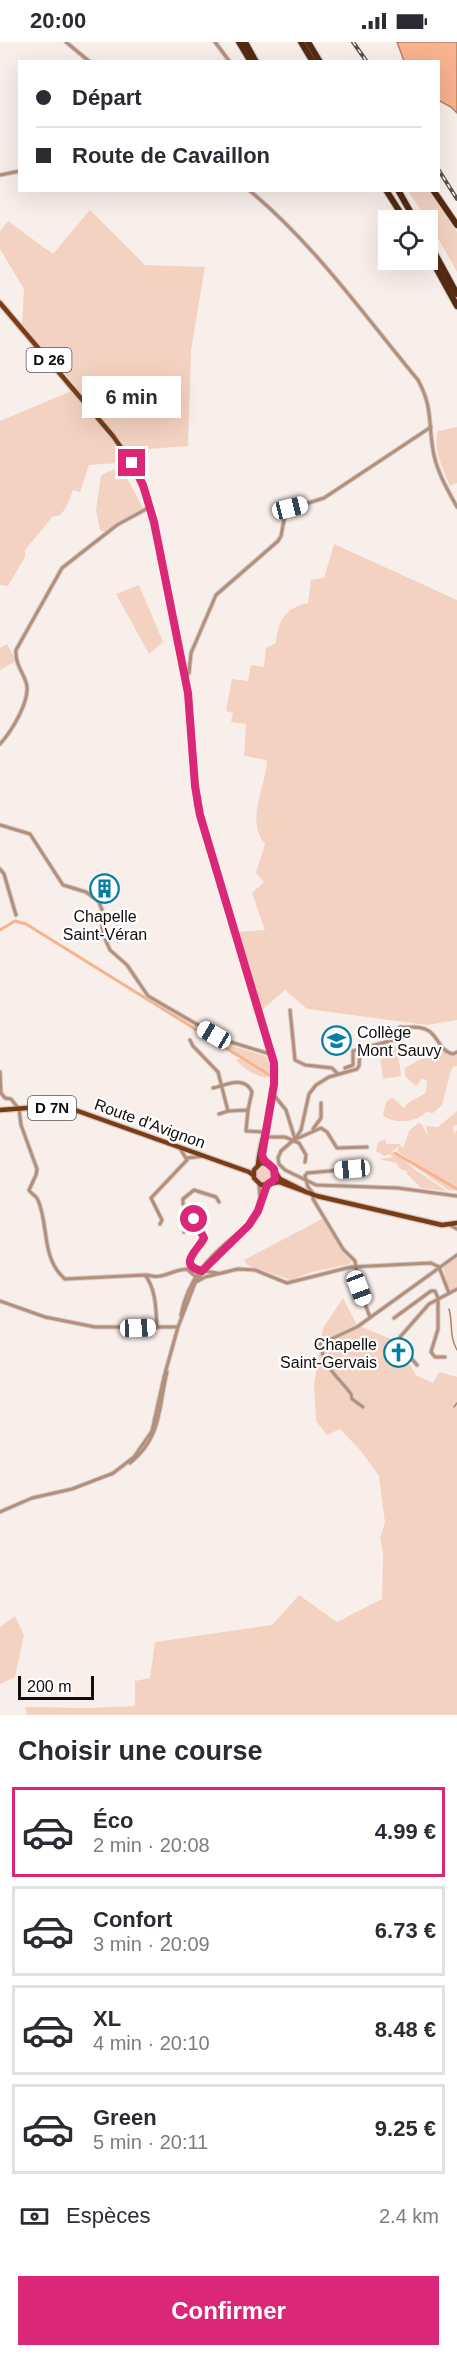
<!DOCTYPE html>
<html lang="fr">
<meta charset="utf-8">
<style>
:root{--surface:#fff;--page:#f2f2f3;--text:#2b2b33;--muted:#7c7c81;--line:#e1e1e2;--accent:#db2777}
body{margin:0;font-family:Arial,sans-serif;background:var(--page);color:var(--text);height:100vh;display:flex;flex-direction:column;font-size:22px;white-space:nowrap}
*{box-sizing:border-box;margin:0}
p{font-size:20px;color:var(--muted)}
.icon{flex:none;width:33px;height:33px;fill:none;stroke:currentColor;stroke-width:2;stroke-linecap:round;stroke-linejoin:round}
.map{position:relative;height:1673px;overflow:hidden}
.panel{display:flex;flex-direction:column;background:var(--surface);flex:1}
.panel>*{flex:none}
.banner{position:absolute;left:18px;top:18px;width:422px;height:132px;border-radius:0px;box-shadow:0 6px 24px #0002;display:grid;align-content:center;height:132px;padding:0 18px;background:var(--surface)}
.controls{position:absolute;left:378px;top:168px;display:grid;gap:12px}
.controls a{display:grid;place-items:center;width:60px;height:60px;border-radius:0px;background:var(--surface);box-shadow:0 6px 24px #0002;font-size:30px}
.scale{position:absolute;left:18px;bottom:15px;width:76px;box-sizing:border-box;padding-left:6px;border:3px solid #110e0d;border-top:0;font-size:16px;line-height:21px;white-space:nowrap;color:#110e0d;-webkit-text-stroke:4px #fff;paint-order:stroke}
.end{position:absolute;width:27px;height:27px;margin:-14px;border:8px solid #db2777;background:#fff;box-shadow:0 0 0 3px #fff}
.from{border-radius:50%}
.bubble{position:absolute;height:42px;border-radius:0px;background:var(--surface);box-shadow:0 6px 24px #0002;font-size:20px;font-weight:700;line-height:42px;text-align:center}
.car{position:absolute;width:18px;height:36px;margin:-18px -9px;border-radius:8px;box-shadow:0 0 4px 2px #0007;background:linear-gradient(#fff 24%,#345 0 40%,#fff 0 76%,#345 0 86%,#fff 0)}
.banner b{display:flex;align-items:center;gap:21px;height:57px;font-size:22px}
.banner b+b{border-top:2px solid var(--line)}
.banner i{width:15px;height:15px;background:var(--text)}
ul{padding:0;list-style:none}
li{display:flex;align-items:center;gap:18px;height:90px;margin:0 12px 9px;padding:0 6px;border:3px solid var(--line);border-radius:0px}
li div{flex:1}
li b{display:block;font-size:22px}
li em{font-style:normal;font-weight:700}
li.current{border-color:var(--accent)}
li>.icon{width:54px;height:54px;stroke-width:1.5}
h2{padding:0 18px;font-size:27px;line-height:72px}
.pay{display:flex;align-items:center;gap:15px;height:66px;padding:0 18px;font-size:22px}
.pay p{margin-inline-start:auto}
.cta{display:flex;gap:12px;margin-top:auto;padding:12px 18px}
.cta a{flex:1;height:69px;border-radius:0px;background:var(--accent);color:#fff;font-size:24px;font-weight:700;line-height:69px;text-align:center}
.status{display:flex;justify-content:space-between;align-items:center;height:42px;padding:0 30px;background:var(--surface);direction:ltr}
.status svg{height:16px;fill:currentColor}
.map>svg:first-child{display:block}
.green{fill:#f4d2c1}
.water{fill:#f8b28e;stroke:#b38167;stroke-width:1.5}
.lines{fill:none;stroke-linecap:round;stroke-linejoin:round}
.stream{stroke:#b38167;stroke-width:1.5}
.canal{stroke:#f8b28e;stroke-width:3}
.minor-casing{stroke:#d4cbc7;stroke-width:5}
.major-casing{stroke:#d4cbc7;stroke-width:7}
.highway-casing{stroke:#d4cbc7;stroke-width:8}
.minor{stroke:#b48f7b;stroke-width:3}
.major{stroke:#7b3c15;stroke-width:4.5}
.highway{stroke:#542a12;stroke-width:6}
.rail-casing{stroke:#57524f;stroke-width:4}
.rail{stroke:#fff;stroke-width:1.5;stroke-dasharray:4.5;stroke-linecap:butt}
.route{stroke:#db2777;stroke-width:8}
.labels{text-anchor:middle;stroke-width:4.5;stroke-linejoin:round;paint-order:stroke}
.shield{fill:#fff;stroke:#585656;stroke-width:1.5}
.shield-label{font-size:15px;font-weight:bold;fill:#110e0d}
.poi-label{font-size:16px;fill:#110e0d;stroke:#fff}
.street-label{font-size:16px;fill:#110e0d;stroke:#fff}
</style>
<div class="status"><b>20:00</b><svg viewBox="0 0 49 12"><path d="M0 12V9h3v3zM5 12V6h3v6zM10 12V3h3v9zM15 12V0h3v12zM26 1h20v11H26zM47 4h2v5h-2z"/></svg></div>
<div class="map">
<svg width="457" height="1673" viewBox="0 0 457 1673">
<rect width="100%" height="100%" fill="#f9efea"/>
<g class="green">
<path d="M408,149H430L457,190V230L432,185Z"/>
<path d="M90,168L145,223L205,225L191,309L188,404L149,407L131,420L89,423L80,450L73,448L66,466L59,474H53L25,508V515L8,544L0,543V379L69,350L76,344L22,283L24,247L0,207V189L8,179L53,212Z"/>
<path d="M457,385V441L450,444C444,428 432,407 438,389Z"/>
<path d="M121,425L143,466L119,480L106,490L100,488L96,468L101,434L105,431Z"/>
<path d="M334,502L457,558V978L427,983L307,967L285,948L261,969L238,890L265,888L252,851L264,840L256,831L265,802C245,778 266,745 267,718L244,714L246,682L231,680L233,671L226,669L232,637L248,639L251,623L264,625L266,606L276,601C278,578 285,566 308,561L311,538L324,536Z"/>
<path d="M139,543L163,600L149,612L116,552Z"/>
<path d="M7,602L16,619L0,628V606Z"/>
<path d="M223,1001L268,1015L271,1029L269,1031L226,1005L222,1002Z"/>
<path d="M397,1004L401,1034L383,1037L379,1006Z"/>
<path d="M438,1007L450,1013L457,1012V1024L453,1025L451,1029L442,1063L433,1071L426,1070C415,1081 396,1082 383,1074C385,1067 384,1057 393,1056L404,1066C409,1057 419,1057 426,1050L427,1038L422,1037L416,1044L405,1034V1026Z"/>
<path d="M236,1017H240L270,1035C261,1038 241,1026 236,1017Z"/>
<path d="M457,1069V1083L453,1084L454,1092L457,1088V1146L430,1131L397,1109L399,1104L392,1110L457,1148L450,1149L401,1115L417,1129L447,1149L421,1146L407,1132V1129L400,1127L396,1121L379,1117L393,1115L389,1112L385,1114L376,1109L378,1100L386,1097V1102H399L403,1106L409,1089L418,1081L422,1082L428,1095L426,1084L438,1085Z"/>
<circle cx="265" cy="1132" r="9"/>
<path d="M322,1177L344,1212L351,1219L350,1222L312,1230L290,1238L247,1223L244,1218Z"/>
<path d="M457,1216V1246L450,1250L443,1225Z"/>
<path d="M343,1256L357,1283L396,1299L416,1333L433,1341L439,1330L457,1335V1673H27L25,1665L87,1666L135,1664V1639L150,1636L155,1600L272,1583L299,1553L337,1580L382,1557L383,1511L380,1496L385,1481L379,1434L360,1408L340,1387L327,1393L316,1379L314,1343L323,1286Z"/>
<path d="M15,1574L24,1593L15,1635L0,1642V1585Z"/>
</g>
<path class="water" d="M397,0H457V71L451,65L438,58V20L404,19Z"/>
<g class="lines">
<g class="stream">
<path d="M449,1267C453,1281 449,1294 457,1308"/>
<path d="M454,1365L457,1361"/>
</g>
<g class="canal">
<path d="M0,888L15,879L26,882L271,1034"/>
<path d="M395,1111L457,1147"/>
</g>
<defs>
<g id="minor">
<path d="M66,0L90,20"/>
<path d="M215,0L230,20"/>
<path d="M0,133L20,129"/>
<path d="M249,148C315,203 364,273 418,338C433,366 428,379 433,408C436,428 447,447 457,465"/>
<path d="M185,633L189,631L191,611L216,553L278,499L281,494L286,468L324,456L431,385"/>
<path d="M0,702C11,690 32,657 26,640C22,629 15,621 16,608L62,526L117,483L148,466"/>
<path d="M0,783L30,792L63,843L86,850L99,860L102,868V890L110,908L127,923L148,954L224,998L270,1012"/>
<path d="M0,827L4,832L16,873"/>
<path d="M290,968L295,1018L305,1023L332,1026L338,1032"/>
<path d="M400,995L397,989L400,985C410,986 420,983 429,989C438,995 441,1010 453,1012L457,1010"/>
<path d="M190,998L193,1004L218,1030L228,1069L248,1068L246,1089L265,1090"/>
<path d="M360,1008L359,1024L357,1027L329,1035L316,1043L309,1052L301,1088L296,1096L281,1109L278,1116L279,1122L285,1128L316,1143L398,1146L457,1154"/>
<path d="M345,1026L353,1023V1009L404,995L407,992V987"/>
<path d="M0,1030L1,1051L5,1056L11,1057L19,1067L21,1083L37,1127L36,1133L29,1148C32,1153 36,1153 38,1158C49,1183 41,1217 65,1237L145,1233C156,1247 156,1268 157,1285"/>
<path d="M213,1046C227,1043 245,1033 252,1050L248,1068"/>
<path d="M273,1052L286,1068L295,1097"/>
<path d="M219,1072L228,1069"/>
<path d="M313,1087L321,1076V1061"/>
<path d="M264,1095H285L299,1101L306,1113L305,1120"/>
<path d="M296,1097L321,1086L327,1090L337,1106L367,1105"/>
<path d="M187,1116L205,1114"/>
<path d="M313,1151L308,1145L305,1134L307,1131L352,1127"/>
<path d="M313,1153V1157L343,1207L355,1219L359,1246L370,1275"/>
<path d="M256,1169L260,1156L259,1143"/>
<path d="M160,1182L162,1178L151,1156L187,1118L181,1108"/>
<path d="M450,1183L457,1187"/>
<path d="M184,1190L195,1182"/>
<path d="M439,1225L449,1251"/>
<path d="M199,1229L192,1222L189,1216L204,1198V1194L183,1162V1157L194,1148L216,1155L219,1160"/>
<path d="M203,1229L217,1231"/>
<path d="M147,1233C164,1238 170,1228 187,1227L195,1234"/>
<path d="M198,1239L205,1235L238,1227L255,1228L287,1241L351,1225L431,1221L439,1225"/>
<path d="M0,1259L45,1275L95,1285H177"/>
<path d="M181,1273C188,1237 209,1214 237,1192"/>
<path d="M394,1276L431,1249H435L438,1256V1287L431,1310L435,1315H445"/>
<path d="M322,1301C319,1321 340,1337 351,1352L352,1357L363,1365"/>
<path d="M316,1304L357,1285L457,1213"/>
<path d="M417,1323L404,1308L400,1295L429,1262L457,1247"/>
<path d="M130,1421C162,1395 158,1367 167,1330"/>
<path d="M112,1432L134,1415L152,1389L164,1335L178,1285L195,1241L215,1215L252,1179L261,1163L267,1143"/>
<path d="M0,1470L32,1456L72,1447L111,1432"/>
</g>
<g id="major">
<path d="M0,261L113,394L132,421L146,453L157,497L188,651L197,764L275,1026C277,1059 261,1091 258,1123"/>
<path d="M0,1068L40,1065L75,1068L249,1130L253,1133"/>
<path d="M306,1150L280,1137L270,1122L261,1121L254,1128V1136L261,1143L279,1140L317,1154L442,1183L457,1181"/>
</g>
<g id="highway">
<path d="M239,0L251,20"/>
<path d="M245,0L256,20"/>
<path d="M301,0L313,20"/>
<path d="M308,0L320,20"/>
<path d="M386,148L405,178"/>
<path d="M398,148L415,178"/>
<path d="M433,148L457,183"/>
<path d="M428,199L457,252"/>
<path d="M428,211L457,264"/>
</g>
</defs>
<use href="#minor" class="minor-casing"/>
<use href="#major" class="major-casing"/>
<use href="#highway" class="highway-casing"/>
<use href="#minor" class="minor"/>
<use href="#major" class="major"/>
<use href="#highway" class="highway"/>
<defs>
<g id="rail">
<path d="M353,0L367,20"/>
<path d="M438,127L457,157"/>
</g>
</defs>
<use href="#rail" class="rail-casing"/>
<use href="#rail" class="rail"/>
</g>
<g class="lines">
<path class="route" d="M132,421L143,443L154,480L188,651L195,744L200,773L274,1021V1042L262,1113L264,1118L274,1127L275,1137L267,1143L258,1169L249,1183L202,1229C176,1223 199,1207 204,1196L194,1177"/>
</g>
<defs>
<symbol id="building-ring" viewBox="-11 -11 22 22"><circle r="9.5" fill="#fff" stroke="#037ea5" stroke-width="1.5"/><path d="M-4-6H4V6H1V3H-1V6H-4ZM-2.5-4.3h1.7v1.8h-1.7ZM.8-4.3h1.7v1.8H.8ZM-2.5-1h1.7V.8h-1.7ZM.8-1h1.7V.8H.8Z" fill="#037ea5"/></symbol>
<symbol id="school-ring" viewBox="-11 -11 22 22"><circle r="9.5" fill="#fff" stroke="#037ea5" stroke-width="1.5"/><path d="M0-5L7-2L0 1L-7-2ZM-4 1L0 2.5L4 1V4Q0 6-4 4Z" fill="#037ea5"/></symbol>
<symbol id="church-ring" viewBox="-11 -11 22 22"><circle r="9.5" fill="#fff" stroke="#037ea5" stroke-width="1.5"/><path d="M-1.2-6h2.4v3.5h3.3v2.4h-3.3V6h-2.4V-.1h-3.3v-2.4h3.3Z" fill="#037ea5"/></symbol>
</defs>
<g fill-rule="evenodd">
<use href="#building-ring" x="88" y="830" width="33" height="33"/>
<use href="#school-ring" x="320" y="982" width="33" height="33"/>
<use href="#church-ring" x="382" y="1294" width="33" height="33"/>
</g>
<g class="labels">
<g class="shield">
<rect x="26.5" y="306" width="45" height="24" rx="4.5"/>
<rect x="28" y="1054" width="48" height="24" rx="4.5"/>
</g>
<g class="shield-label">
<text x="49" y="323">D 26</text>
<text x="52" y="1071">D 7N</text>
</g>
<g class="poi-label">
<text x="105" y="880">Chapelle<tspan x="105" dy="18">Saint-Véran</tspan></text>
<text x="357" y="996" text-anchor="start">Collège<tspan x="357" dy="18">Mont Sauvy</tspan></text>
<text x="377" y="1308" text-anchor="end">Chapelle<tspan x="377" dy="18">Saint-Gervais</tspan></text>
</g>
<g class="street-label">
<text transform="translate(150 1081) rotate(20)" y="6">Route d'Avignon</text>
</g>
</g>
</svg>
<div class="controls">
<a><svg class="icon" aria-label="locate" viewBox="0 0 24 24"><circle cx="12" cy="12" r="6"/><path d="M12 2v4M12 18v4M2 12h4M18 12h4"/></svg></a>
</div>
<div class="scale">200 m</div>
<i class="end from" style="left:194px;top:1177px"></i>
<i class="end" style="left:132px;top:421px"></i>
<div class="bubble" style="left:82px;top:334px;width:99px">6 min</div>
<i class="car" style="left:290px;top:466px;rotate:76deg"></i>
<i class="car" style="left:214px;top:993px;rotate:300deg"></i>
<i class="car" style="left:352px;top:1127px;rotate:265deg"></i>
<i class="car" style="left:359px;top:1246px;rotate:159deg"></i>
<i class="car" style="left:138px;top:1286px;rotate:88deg"></i>
<div class="banner">
<b><i class="from"></i>Départ</b>
<b><i></i>Route de Cavaillon</b>
</div>
</div>
<section class="panel">
<h2>Choisir une course</h2>
<ul>
<li class="current"><svg class="icon" aria-label="car" viewBox="0 0 24 24"><path d="M5 17H2v-5l4-1 3-4h7l3 4 3 1v5h-3M9 17h6M6 11h13"/><circle cx="7" cy="17" r="2"/><circle cx="17" cy="17" r="2"/></svg><div><b>Éco</b><p>2 min · 20:08</p></div><em>4.99 €</em></li>
<li><svg class="icon" aria-label="car" viewBox="0 0 24 24"><path d="M5 17H2v-5l4-1 3-4h7l3 4 3 1v5h-3M9 17h6M6 11h13"/><circle cx="7" cy="17" r="2"/><circle cx="17" cy="17" r="2"/></svg><div><b>Confort</b><p>3 min · 20:09</p></div><em>6.73 €</em></li>
<li><svg class="icon" aria-label="car" viewBox="0 0 24 24"><path d="M5 17H2v-5l4-1 3-4h7l3 4 3 1v5h-3M9 17h6M6 11h13"/><circle cx="7" cy="17" r="2"/><circle cx="17" cy="17" r="2"/></svg><div><b>XL</b><p>4 min · 20:10</p></div><em>8.48 €</em></li>
<li><svg class="icon" aria-label="car" viewBox="0 0 24 24"><path d="M5 17H2v-5l4-1 3-4h7l3 4 3 1v5h-3M9 17h6M6 11h13"/><circle cx="7" cy="17" r="2"/><circle cx="17" cy="17" r="2"/></svg><div><b>Green</b><p>5 min · 20:11</p></div><em>9.25 €</em></li>
</ul>
<div class="pay"><svg class="icon" aria-label="cash" viewBox="0 0 24 24"><path d="M3 7h18v10H3z"/><circle cx="12" cy="12" r="2"/></svg>Espèces<p>2.4 km</p></div>
<div class="cta"><a>Confirmer</a></div>
</section>
